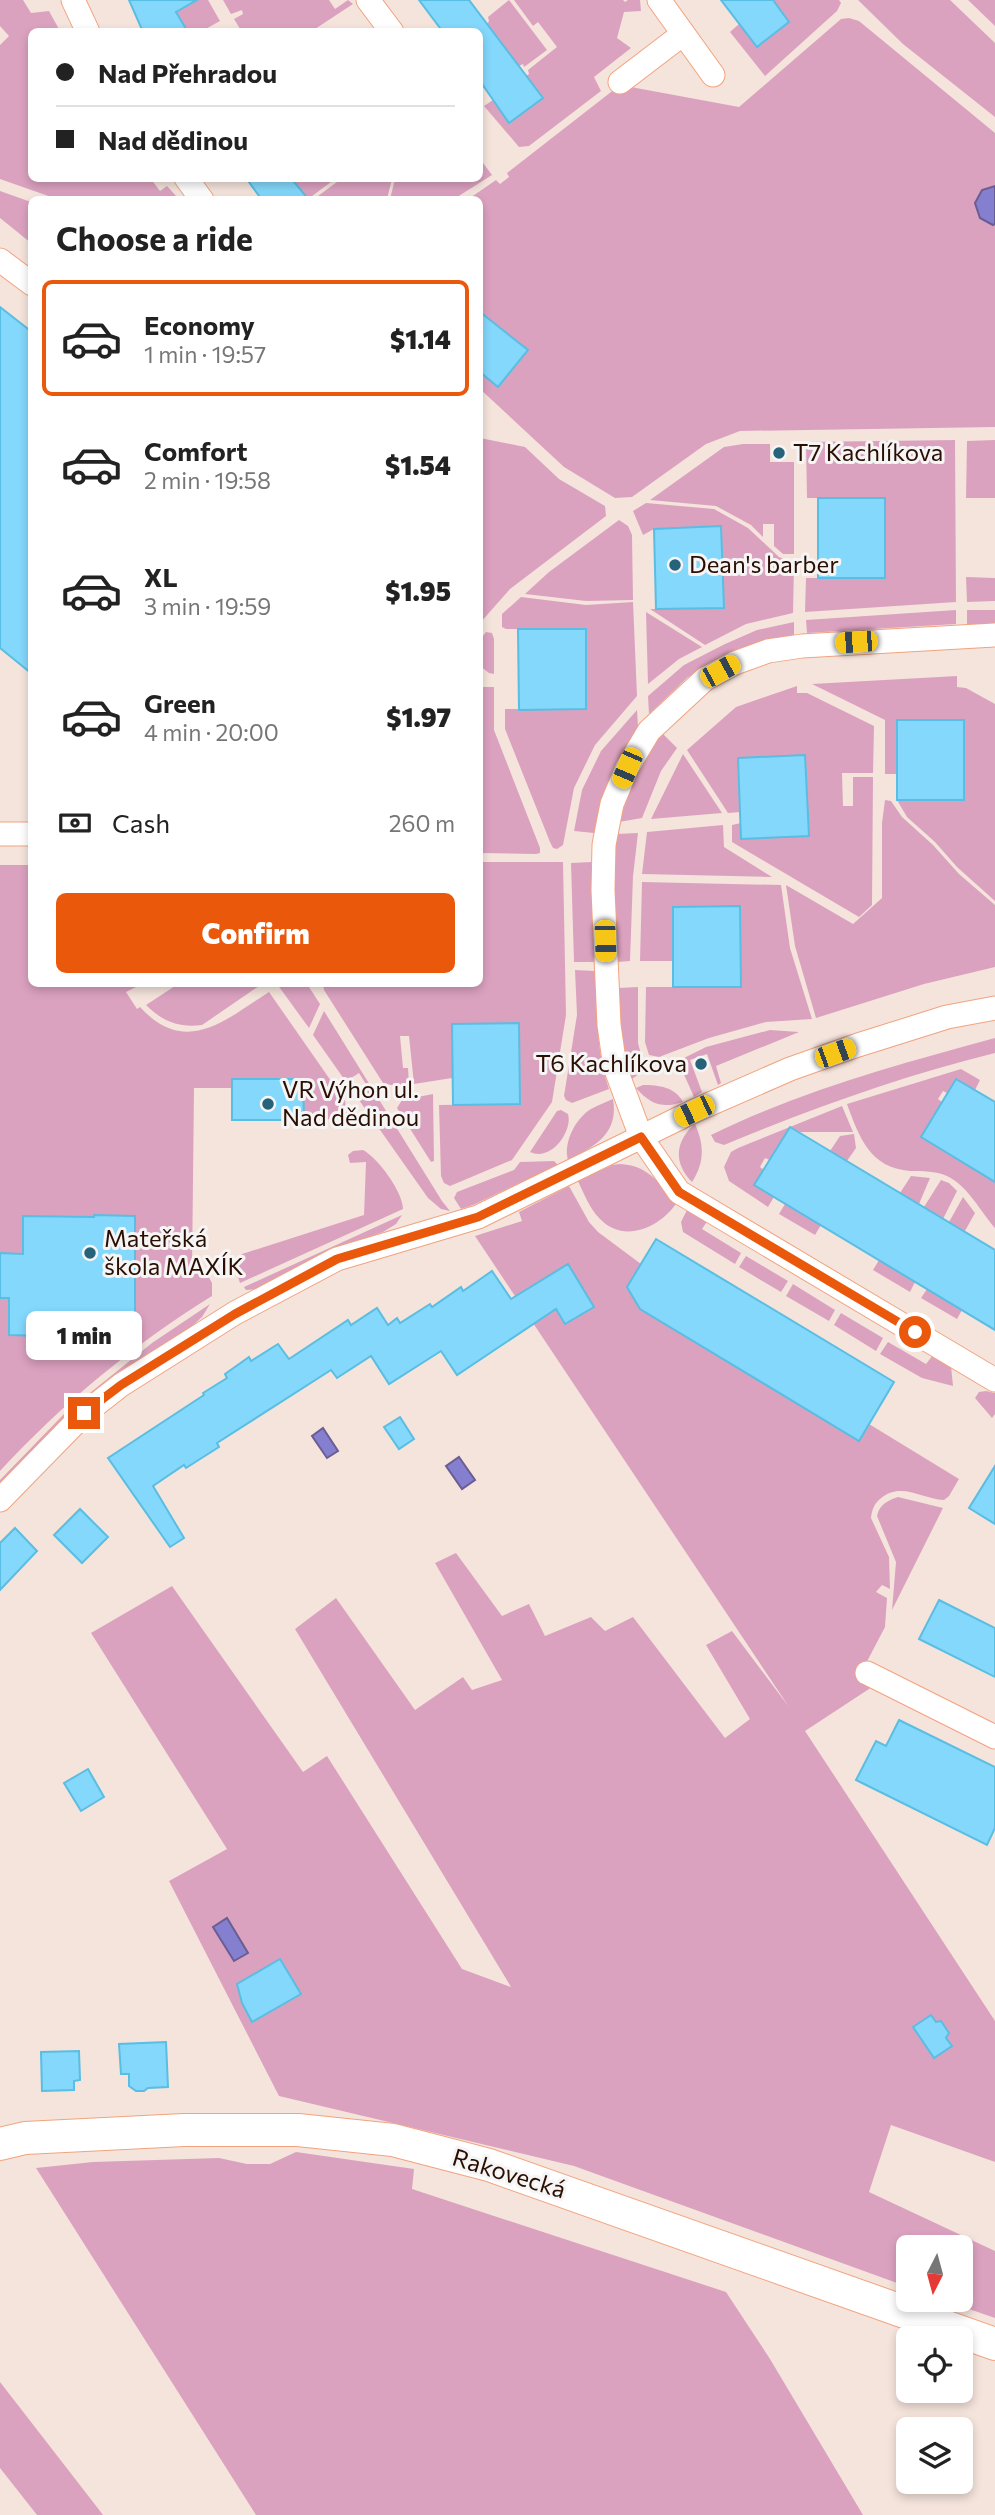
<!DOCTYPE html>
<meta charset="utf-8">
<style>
:root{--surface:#fff;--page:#f2f2f2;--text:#222;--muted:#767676;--line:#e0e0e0;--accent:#ea580c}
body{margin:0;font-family:Commissioner,sans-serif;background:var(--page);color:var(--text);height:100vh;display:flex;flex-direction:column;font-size:26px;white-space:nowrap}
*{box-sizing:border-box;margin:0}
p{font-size:23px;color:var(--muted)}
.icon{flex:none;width:38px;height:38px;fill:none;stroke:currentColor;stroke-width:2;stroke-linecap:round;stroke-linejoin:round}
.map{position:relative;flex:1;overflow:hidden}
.side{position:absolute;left:28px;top:196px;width:455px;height:791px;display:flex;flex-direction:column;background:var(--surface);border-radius:10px;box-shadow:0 4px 10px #0003}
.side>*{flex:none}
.banner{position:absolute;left:28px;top:28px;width:455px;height:154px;border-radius:10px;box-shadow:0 4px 10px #0003;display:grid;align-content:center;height:154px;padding:0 28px;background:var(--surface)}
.needle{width:46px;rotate:186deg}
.tools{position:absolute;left:896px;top:2235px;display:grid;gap:14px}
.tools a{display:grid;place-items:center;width:77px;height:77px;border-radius:10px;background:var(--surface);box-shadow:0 4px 10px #0003;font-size:35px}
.end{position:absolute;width:32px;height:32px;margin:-16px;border:9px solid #ea580c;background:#fff;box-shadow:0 0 0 4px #fff}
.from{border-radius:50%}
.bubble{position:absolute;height:49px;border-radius:10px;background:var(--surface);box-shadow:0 4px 10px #0003;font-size:23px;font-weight:800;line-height:49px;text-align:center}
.car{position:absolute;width:21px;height:42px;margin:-21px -10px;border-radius:9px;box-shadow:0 0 5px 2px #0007;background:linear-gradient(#f5c518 24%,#345 0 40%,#f5c518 0 76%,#345 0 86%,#f5c518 0)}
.banner b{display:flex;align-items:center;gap:24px;height:66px;font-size:26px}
.banner b+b{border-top:2px solid var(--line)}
.banner i{width:18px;height:18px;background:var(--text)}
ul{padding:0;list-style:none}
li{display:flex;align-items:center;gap:21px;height:116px;margin:0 14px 10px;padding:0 14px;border:4px solid transparent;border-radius:10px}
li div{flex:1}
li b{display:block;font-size:26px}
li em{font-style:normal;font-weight:800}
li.active{border-color:var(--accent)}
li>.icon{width:63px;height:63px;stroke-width:1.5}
h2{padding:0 28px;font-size:32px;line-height:84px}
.pay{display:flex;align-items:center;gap:18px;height:77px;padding:0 28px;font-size:26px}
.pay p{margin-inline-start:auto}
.primary-button{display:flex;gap:14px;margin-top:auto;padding:14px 28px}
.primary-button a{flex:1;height:80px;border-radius:10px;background:var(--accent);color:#fff;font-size:28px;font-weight:800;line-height:80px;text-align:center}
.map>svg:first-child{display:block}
.green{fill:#dba2c0}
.water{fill:#857fd0;stroke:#6a5d92;stroke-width:2}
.building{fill:#83d8fb;stroke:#5abde2;stroke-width:2}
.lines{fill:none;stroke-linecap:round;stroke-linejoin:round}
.street-casing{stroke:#f2a37e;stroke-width:25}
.secondary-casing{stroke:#f2a37e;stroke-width:34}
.street{stroke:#fff;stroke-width:23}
.secondary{stroke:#fff;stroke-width:32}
.route{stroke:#ea580c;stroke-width:9}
.poi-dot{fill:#26637a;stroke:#f5f5f5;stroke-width:2.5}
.labels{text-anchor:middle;stroke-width:6;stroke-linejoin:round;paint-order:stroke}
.poi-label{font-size:24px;fill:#2a0e02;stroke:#f5f5f5;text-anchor:start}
.street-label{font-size:24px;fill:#2a0e02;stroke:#f5f5f5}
</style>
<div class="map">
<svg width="995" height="2515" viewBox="0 0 995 2515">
<rect width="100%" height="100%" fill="#f5e4dc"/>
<g class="green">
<path d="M0,0H23L31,13L49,11L60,31L32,32V178L151,179L160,191L167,186L176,196L172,200L57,199L0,179V45L9,36L0,26Z"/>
<path d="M174,0H208L220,21L202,31H188L176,12L179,10Z"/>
<path d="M223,0H329L335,9L348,0L353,4L312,31L242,32L234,19L243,14L242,10L231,14Z"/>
<path d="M509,0L547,50L524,67L523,64L519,66L487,24L489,21L488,17Z"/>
<path d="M514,0H623L625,2L628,0H640L641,11L624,12L617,38L631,48L594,77L601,91L529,146L519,147L484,106L493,100L510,123L543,98L526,76L529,74L528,70L557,47L538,22L533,26Z"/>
<path d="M773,0H839L841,3L837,11L765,76L730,32L739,24L757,47L789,22Z"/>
<path d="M858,0H950L995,43V117L903,44Z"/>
<path d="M968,0H995V26L994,25Z"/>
<path d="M849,18L859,21L995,133V427L740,431L706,444L632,497L615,498L564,467L480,389V200H467L496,180L500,184L509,177L507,173L620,85L739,107L841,19Z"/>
<path d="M480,159L492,175L454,199H390L395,179L480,178Z"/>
<path d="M291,179H335L308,199Z"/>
<path d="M341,179H340H392L387,199H314Z"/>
<path d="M0,191L31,202V243L0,218Z"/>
<path d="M480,438L525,447L559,479L605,506L606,516L510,589L480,623Z"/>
<path d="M955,440L956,602L805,612L806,578H885V498H807L806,442Z"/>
<path d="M995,440V498H966L967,441Z"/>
<path d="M743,444H770V462H794V554H783L774,546V524H763V537L751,525L716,506L650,500L724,447Z"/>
<path d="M646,503L714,509L748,528L779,557L794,563L793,613L746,624L705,645L650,609L724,608L721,527L654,529L643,535L633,511Z"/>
<path d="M619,520L628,526L632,535L633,600L586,601L525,594L549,572Z"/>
<path d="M966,577L995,578V601L967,602Z"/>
<path d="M521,597L586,605L633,602L637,696L595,745L574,788L563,845L557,849L553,848L550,842L505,729V709H586V629H506L502,627V614Z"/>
<path d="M956,610V624L807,633L806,620Z"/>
<path d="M967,610H995V624L967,625Z"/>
<path d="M646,612L702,647L679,659L648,684Z"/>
<path d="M794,622V636L760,642L688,677L649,714L648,696L684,665L725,644L757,630Z"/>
<path d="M486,632L492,633L494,639V674L489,673L480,666V640Z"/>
<path d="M957,676V687L966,688L995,704V901L957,867L935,842L907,817L897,800H964V720H897V774H885V720L812,684Z"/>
<path d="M797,686V693H807L874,726L873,773H842L843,806H853V777H873L872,905L859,917L732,842V825L741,823L742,839L809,836L805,755L738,758L740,812L728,813L687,750L736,707Z"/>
<path d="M480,687H494V730L540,848V853L536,854L480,853Z"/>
<path d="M637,710L638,727L616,763L603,794L594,833L574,831L582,790L601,751Z"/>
<path d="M661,732L677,748L661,771L642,818L619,822L636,771Z"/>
<path d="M683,754L722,813L651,819Z"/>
<path d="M885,800L891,801L902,817L933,845L959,874L995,905V967L924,984L816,1018L795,946L786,885L853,924L882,898V823Z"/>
<path d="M723,825L724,847L772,877L642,874L647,832Z"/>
<path d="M638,833L633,876L630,961L617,962L613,901L616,834Z"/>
<path d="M480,862H563L566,1015L552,1102L512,1160L450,1186L444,1183L441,1176L439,1105L520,1104L519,1024H452V1078L414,1084L409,1036H400L403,1068H408L409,1085H391L383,1083L324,990L323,984H480Z"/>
<path d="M591,862L594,962H574L571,863Z"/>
<path d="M0,865H31L32,984H142L126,992L137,1009L140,1007C186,1057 225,1020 269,992L345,1101L347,1113L337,1119L304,1120L303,1079H232V1088H194L192,1270L207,1274L212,1283V1296C133,1345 62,1404 0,1471Z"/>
<path d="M642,882L781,885L790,948L812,1019L766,1022L709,1038L659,1057L649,1055L645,1042L646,987H741L740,907H673L674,961H640Z"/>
<path d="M575,970L595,971C597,1011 596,1051 609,1089L572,1103L566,1100L564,1096L577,1015Z"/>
<path d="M174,984H262L202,1025C178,1028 162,1021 146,1005L175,986Z"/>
<path d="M277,984H307L320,1004L309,1028Z"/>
<path d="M638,987V1043L644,1066L643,1071L632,1079L623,1056L619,988Z"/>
<path d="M324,1011L442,1201L450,1211L441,1209L428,1198L354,1093L359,1096L369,1089L359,1073L348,1080L349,1086L313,1035Z"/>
<path d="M770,1030L799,1032L716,1066L721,1083L718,1085L707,1054L690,1060L702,1092L694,1097L678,1061L706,1047Z"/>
<path d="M995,1038V1053C902,1076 813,1108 724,1145L715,1142L711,1135C801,1091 899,1064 995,1038Z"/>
<path d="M961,1069L980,1080L975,1090L956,1079L947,1093L943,1091L938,1099L942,1102L921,1137L995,1182V1228C981,1212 967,1185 947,1176C935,1171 923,1171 910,1171C870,1168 859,1137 847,1104Z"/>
<path d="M643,1085C659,1085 675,1087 683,1102C662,1109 650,1104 636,1088Z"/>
<path d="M433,1094L434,1161L431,1162L397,1108L402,1100Z"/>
<path d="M613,1099C619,1134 595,1146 568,1160C563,1142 576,1118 591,1109C598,1105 606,1102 613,1099Z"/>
<path d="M842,1106L853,1132H800L790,1127L770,1160L765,1158L760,1167L764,1170L755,1185L774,1197L768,1207L729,1181L724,1167L731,1152L738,1148Z"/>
<path d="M561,1110L568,1114C573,1131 551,1162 530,1152L557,1111Z"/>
<path d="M695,1124C704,1144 705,1162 692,1182C673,1163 675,1141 695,1124Z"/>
<path d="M854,1134L856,1148L847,1161L830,1151L840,1136Z"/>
<path d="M363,1150C378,1158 403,1192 403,1209L240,1283L236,1270L242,1254L364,1215L366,1162L350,1163L348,1155L353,1151Z"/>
<path d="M554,1161L558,1165L473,1205L461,1209L454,1198L457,1192L514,1170L520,1162Z"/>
<path d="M620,1164C648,1165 659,1184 678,1201C662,1226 625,1245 600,1219C590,1209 584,1194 578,1181L612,1165Z"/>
<path d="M911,1176L930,1178L919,1204L900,1193Z"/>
<path d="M941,1180L949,1183L957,1191L943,1219L924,1207Z"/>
<path d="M569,1186L589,1222L598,1232L641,1264L627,1287L640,1309L858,1440L869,1424L959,1479L949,1496L944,1500C921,1499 901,1481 880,1499C874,1504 872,1510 871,1518L889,1557L890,1589L882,1585L876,1592L887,1598L885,1627L862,1671L871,1686L869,1689L805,1731L995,2021V2162L891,2125L869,2192L995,2251V2318L943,2300H961V2247H908V2287L574,2166L279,2096L169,1881L227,1849L91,1633L172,1586L303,1772L327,1756L462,1969L511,1987L295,1629L336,1598L415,1710L463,1677L472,1690L502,1680L435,1563L456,1553L502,1616L529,1604L545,1636L591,1617L605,1631L633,1617L725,1738L750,1719L706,1645L732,1631L789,1707L475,1236L522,1221L519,1212Z"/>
<path d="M963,1197L975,1213L965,1231L949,1222Z"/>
<path d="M785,1204L821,1225L815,1235L779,1214Z"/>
<path d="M688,1208L708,1220L702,1229L741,1253L735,1264L683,1232L681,1222Z"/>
<path d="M402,1215L396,1224L383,1232L331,1251L259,1289L246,1290L244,1287Z"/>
<path d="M746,1256L788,1281L781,1292L739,1267Z"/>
<path d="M879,1260L915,1282L910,1292L873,1270Z"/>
<path d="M793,1284L835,1310L829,1321L786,1296Z"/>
<path d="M927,1289L962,1310L957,1319L921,1298Z"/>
<path d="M210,1304L202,1317L191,1327L98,1388L67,1414L0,1486V1480L65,1413L152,1343Z"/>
<path d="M841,1313L883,1338L876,1351L834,1325Z"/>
<path d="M888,1342L926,1364L933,1355L951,1366L953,1386L922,1378L880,1354Z"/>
<path d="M986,1391L995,1393V1414L992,1418L975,1398L979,1392Z"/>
<path d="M898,1497L943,1508L892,1610L896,1562L877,1516C879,1505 888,1500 898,1497Z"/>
<path d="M296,2152L414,2169L412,2189L726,2292L770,2359L863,2515H256L36,2168L93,2162L219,2158L247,2164H270Z"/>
<path d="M0,2382L100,2511L103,2515H37L0,2468Z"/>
</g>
<g class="water">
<path d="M995,186V224L993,225L980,218L975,203L982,190Z"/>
<path d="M323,1428L338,1451L327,1458L312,1436Z"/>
<path d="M459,1457L475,1480L462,1489L446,1466Z"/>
<path d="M227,1918L248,1953L234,1961L213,1927Z"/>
</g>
<g class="building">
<path d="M129,0H197L176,12L188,32H143Z"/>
<path d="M419,0H469L543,98L509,123L480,81V32H443Z"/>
<path d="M721,0H773L789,22L757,47Z"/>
<path d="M246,178H291L309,200H262Z"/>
<path d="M0,307L32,332V674L0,648Z"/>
<path d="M480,312L528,350L498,387L480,372Z"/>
<rect x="818" y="498" width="67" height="80"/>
<path d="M721,526L724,608L656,609L654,529Z"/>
<path d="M518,629H586V709L519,710Z"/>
<rect x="897" y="720" width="67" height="80"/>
<path d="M805,755L809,836L741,839L738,758Z"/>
<path d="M740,906L741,987H673V907Z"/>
<path d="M519,1023L520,1104L453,1105L452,1024Z"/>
<path d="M232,1079H303L304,1120H232Z"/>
<path d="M956,1079L995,1102V1182L921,1137Z"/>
<path d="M790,1127L995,1250V1330L754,1185Z"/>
<path d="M94,1215L135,1216V1313L74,1312V1337L9,1335V1298H0V1253L23,1254V1216L94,1217Z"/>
<path d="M656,1239L894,1382L859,1441L640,1309L627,1287Z"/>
<path d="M568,1264L594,1307L565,1324L556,1309L457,1375L441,1351L389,1384L371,1356L337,1378L331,1370L217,1443L219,1447L186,1468L184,1465L153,1486L184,1538L170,1547L108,1458L204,1395L203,1393L227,1378L225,1374L249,1357L251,1361L278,1344L289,1359L348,1320L351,1325L377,1308L388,1325L397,1318L400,1323L430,1304L432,1307L461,1287L463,1291L492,1271L511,1299Z"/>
<path d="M400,1417L414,1439L399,1449L384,1427Z"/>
<path d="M995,1466V1524L969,1508Z"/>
<path d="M80,1509L108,1537L82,1563L54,1535Z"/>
<path d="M15,1528L37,1551L0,1590V1543Z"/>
<path d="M939,1600L995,1628V1677L919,1639Z"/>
<path d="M899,1720L995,1767V1828L987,1845L856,1780L876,1741L886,1746Z"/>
<path d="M88,1769L104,1797L81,1811L64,1783Z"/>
<path d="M280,1959L301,1994L252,2022L242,2003L237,1984Z"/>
<path d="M931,2015L936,2022L941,2021L949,2033L946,2038L952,2046L934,2058L913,2027Z"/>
<path d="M166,2042L168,2087L148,2088L144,2091H136L129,2086V2074H121L119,2044Z"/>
<path d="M79,2051L80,2080L74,2081V2090L42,2091L41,2052Z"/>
</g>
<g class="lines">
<defs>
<g id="street">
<path d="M73,0L88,32"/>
<path d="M368,0L392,32"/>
<path d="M659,0L713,75"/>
<path d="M620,82L683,34"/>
<path d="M186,178L202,200"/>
<path d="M0,260L32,284"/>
<path d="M995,635L802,646L768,651L735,663L705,679L649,731L627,768L612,804L607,829L604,845L603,890L609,1025L615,1067L641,1137L679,1192L995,1380"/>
<path d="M0,834H32"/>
<path d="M0,1500L84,1414L121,1385L235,1313L337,1259L478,1217L694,1111L790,1069L858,1045L947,1017L995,1008"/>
<path d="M867,1673L995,1737"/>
</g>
<path id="secondary" d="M0,2144L25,2138L184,2130H298L393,2140L489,2165L995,2344"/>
</defs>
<use href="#street" class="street-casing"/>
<use href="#secondary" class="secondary-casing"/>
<use href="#street" class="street"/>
<use href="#secondary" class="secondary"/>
</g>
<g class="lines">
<path class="route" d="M84,1413L121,1385L235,1314L337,1259L478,1217L641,1137L679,1192L915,1332"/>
</g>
<g class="poi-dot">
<circle cx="779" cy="453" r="7"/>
<circle cx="675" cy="565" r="7"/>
<circle cx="701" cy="1064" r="7"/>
<circle cx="268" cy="1104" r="7"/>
<circle cx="90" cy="1253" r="7"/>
</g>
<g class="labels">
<g class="poi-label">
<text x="793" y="461">T7 Kachlíkova</text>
<text x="689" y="573">Dean's barber</text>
<text x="687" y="1072" text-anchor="end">T6 Kachlíkova</text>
<text x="282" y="1098">VR Výhon ul.<tspan x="282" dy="28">Nad dědinou</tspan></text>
<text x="104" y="1247">Mateřská<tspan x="104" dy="28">škola MAXÍK</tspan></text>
</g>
<g class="street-label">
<text transform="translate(509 2174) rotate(17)" y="8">Rakovecká</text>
</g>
</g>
</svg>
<div class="tools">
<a><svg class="needle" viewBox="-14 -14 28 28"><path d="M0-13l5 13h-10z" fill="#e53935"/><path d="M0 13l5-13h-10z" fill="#767676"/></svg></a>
<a><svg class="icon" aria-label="locate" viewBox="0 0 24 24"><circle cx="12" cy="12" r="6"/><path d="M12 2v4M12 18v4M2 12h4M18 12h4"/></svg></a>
<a><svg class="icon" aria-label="layers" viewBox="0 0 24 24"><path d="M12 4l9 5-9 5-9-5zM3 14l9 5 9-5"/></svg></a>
</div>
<i class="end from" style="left:915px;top:1332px"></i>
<i class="end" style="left:84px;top:1413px"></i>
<div class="bubble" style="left:26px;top:1311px;width:116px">1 min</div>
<i class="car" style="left:856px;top:642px;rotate:266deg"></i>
<i class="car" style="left:720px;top:671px;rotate:61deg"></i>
<i class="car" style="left:627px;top:768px;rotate:203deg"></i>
<i class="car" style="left:605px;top:941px;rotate:178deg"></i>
<i class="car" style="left:835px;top:1053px;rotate:70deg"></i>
<i class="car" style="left:694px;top:1111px;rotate:244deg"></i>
<div class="banner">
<b><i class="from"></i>Nad Přehradou</b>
<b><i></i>Nad dědinou</b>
</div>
<section class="side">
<h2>Choose a ride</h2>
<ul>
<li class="active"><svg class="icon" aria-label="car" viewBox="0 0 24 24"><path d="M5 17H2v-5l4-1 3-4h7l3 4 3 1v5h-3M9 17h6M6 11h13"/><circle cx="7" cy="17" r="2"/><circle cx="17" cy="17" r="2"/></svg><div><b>Economy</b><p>1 min · 19:57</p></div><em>$1.14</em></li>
<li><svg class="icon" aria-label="car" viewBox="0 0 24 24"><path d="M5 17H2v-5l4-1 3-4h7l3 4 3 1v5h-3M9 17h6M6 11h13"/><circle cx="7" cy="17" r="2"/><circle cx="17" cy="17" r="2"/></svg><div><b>Comfort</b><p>2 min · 19:58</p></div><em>$1.54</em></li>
<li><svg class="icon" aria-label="car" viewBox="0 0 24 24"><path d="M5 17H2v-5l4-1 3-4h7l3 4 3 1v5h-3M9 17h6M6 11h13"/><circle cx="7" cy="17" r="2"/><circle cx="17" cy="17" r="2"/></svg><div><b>XL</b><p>3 min · 19:59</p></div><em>$1.95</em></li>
<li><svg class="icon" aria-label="car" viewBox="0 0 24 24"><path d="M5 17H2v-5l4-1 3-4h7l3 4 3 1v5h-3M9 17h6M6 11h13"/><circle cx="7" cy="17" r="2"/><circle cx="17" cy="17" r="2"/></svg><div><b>Green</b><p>4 min · 20:00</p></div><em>$1.97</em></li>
</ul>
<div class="pay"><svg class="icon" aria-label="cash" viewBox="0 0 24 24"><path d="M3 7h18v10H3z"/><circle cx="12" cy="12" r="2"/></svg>Cash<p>260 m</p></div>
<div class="primary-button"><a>Confirm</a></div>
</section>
</div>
